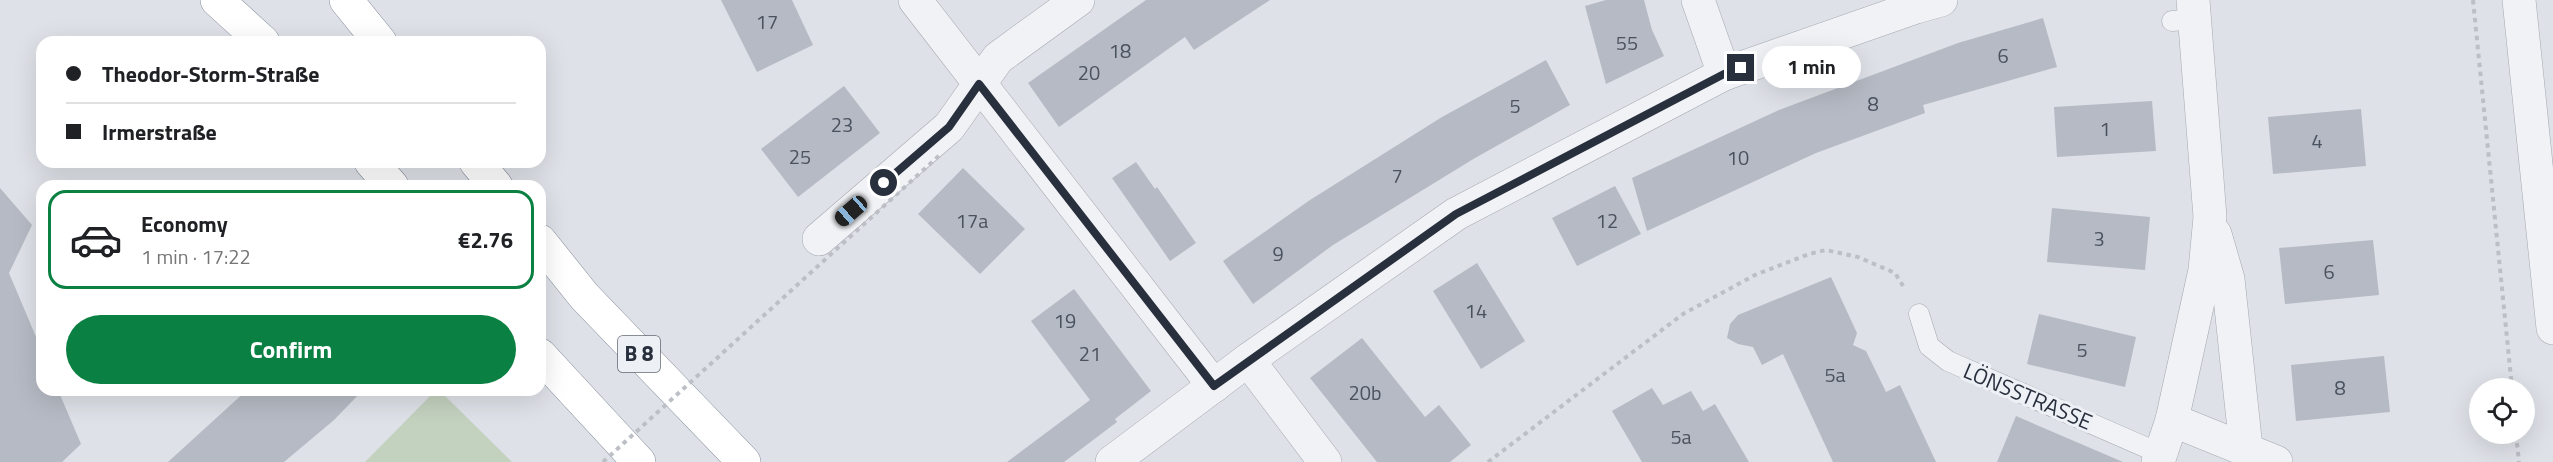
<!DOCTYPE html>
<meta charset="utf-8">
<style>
:root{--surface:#fff;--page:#f2f2f2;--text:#202124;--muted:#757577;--line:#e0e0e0;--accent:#0b8043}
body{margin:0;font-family:"Titillium Web",sans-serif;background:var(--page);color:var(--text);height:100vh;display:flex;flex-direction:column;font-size:22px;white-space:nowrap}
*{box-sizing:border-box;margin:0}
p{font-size:20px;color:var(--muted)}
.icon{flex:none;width:33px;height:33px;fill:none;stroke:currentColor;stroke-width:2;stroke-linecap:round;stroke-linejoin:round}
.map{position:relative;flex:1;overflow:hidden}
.panel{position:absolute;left:36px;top:180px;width:510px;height:216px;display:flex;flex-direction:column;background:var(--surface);border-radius:18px;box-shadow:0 6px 24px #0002}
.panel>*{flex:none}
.banner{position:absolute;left:36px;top:36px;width:510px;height:132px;border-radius:18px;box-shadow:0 6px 24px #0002;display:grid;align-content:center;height:132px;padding:0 30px;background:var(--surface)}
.buttons{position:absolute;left:2469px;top:378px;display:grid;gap:12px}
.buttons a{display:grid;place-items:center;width:66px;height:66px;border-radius:50%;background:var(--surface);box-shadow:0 6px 24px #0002;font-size:30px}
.end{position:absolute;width:27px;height:27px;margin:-14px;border:8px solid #282f3d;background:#fff;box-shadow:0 0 0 3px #fff}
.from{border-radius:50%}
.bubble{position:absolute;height:42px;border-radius:21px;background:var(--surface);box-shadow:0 6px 24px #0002;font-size:20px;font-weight:700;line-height:42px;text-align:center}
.car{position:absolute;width:18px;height:36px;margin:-18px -9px;border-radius:8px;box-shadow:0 0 4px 2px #0007;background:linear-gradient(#222 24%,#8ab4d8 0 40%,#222 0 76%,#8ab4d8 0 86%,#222 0)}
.banner b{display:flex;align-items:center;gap:21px;height:57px;font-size:22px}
.banner b+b{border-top:2px solid var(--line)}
.banner i{width:15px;height:15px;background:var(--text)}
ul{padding:10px 0 0;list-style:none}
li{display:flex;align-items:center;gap:18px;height:99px;margin:0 12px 9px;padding:0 18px;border:3px solid transparent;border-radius:18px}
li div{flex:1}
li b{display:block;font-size:22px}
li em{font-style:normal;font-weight:700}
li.on{border-color:var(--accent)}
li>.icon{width:54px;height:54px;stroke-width:1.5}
.button{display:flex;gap:12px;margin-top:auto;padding:12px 30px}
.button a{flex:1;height:69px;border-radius:36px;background:var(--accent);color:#fff;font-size:24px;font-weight:700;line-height:69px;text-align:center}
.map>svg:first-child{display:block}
.green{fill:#c3d1bf}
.building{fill:#b5bac4}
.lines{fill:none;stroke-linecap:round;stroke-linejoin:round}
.service-casing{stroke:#a4a8b1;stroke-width:21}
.minor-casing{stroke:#a4a8b1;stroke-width:34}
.tertiary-casing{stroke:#a4a8b1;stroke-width:34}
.trunk-casing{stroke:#868e9d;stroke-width:34}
.path{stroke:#bdbfc6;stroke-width:4;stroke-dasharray:4.5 4.5;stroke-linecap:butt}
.service{stroke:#f1f2f6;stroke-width:20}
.minor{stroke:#f1f2f6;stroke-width:33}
.tertiary{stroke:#f1f2f6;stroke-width:33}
.trunk{stroke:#fff;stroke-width:33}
.path-bridge{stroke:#bdbfc6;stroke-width:4;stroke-dasharray:4.5 4.5;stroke-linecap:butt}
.route{stroke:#282f3d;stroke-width:8}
.labels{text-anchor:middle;stroke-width:6;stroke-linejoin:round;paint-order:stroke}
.number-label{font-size:20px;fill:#4b525f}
.shield{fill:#edf0f5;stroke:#636974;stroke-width:1.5}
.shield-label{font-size:21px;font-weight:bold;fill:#282f3d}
.street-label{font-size:22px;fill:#282f3d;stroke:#edf0f5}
</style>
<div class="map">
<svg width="2553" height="462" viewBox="0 0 2553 462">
<rect width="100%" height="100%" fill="#dee1e7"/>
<path class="green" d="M436,390H439L512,462H365Z"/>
<g class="building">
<path d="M721,0H792L813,45L757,72Z"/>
<path d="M1146,0H1270L1194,50L1185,37L1059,127L1028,83Z"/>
<path d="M1606,0H1644L1652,30L1664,56L1606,84L1585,6Z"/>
<path d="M2043,18L2057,67L1923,105L1925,113L1816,153L1647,231L1632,178L1779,110L1958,43Z"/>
<path d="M1546,60L1570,105L1475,158L1333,245L1253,304L1223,261L1310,200L1442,117Z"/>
<path d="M844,86L880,133L798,197L761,149Z"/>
<path d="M2152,101L2156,151L2057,157L2054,107Z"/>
<path d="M2361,109L2366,166L2273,174L2268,117Z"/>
<path d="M1136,162L1155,189L1157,187L1196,243L1170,261L1112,178Z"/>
<path d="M963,168L1025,229L980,274L918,214Z"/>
<path d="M1615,186L1641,234L1577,266L1552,218Z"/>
<path d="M0,188L32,225L9,273L42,351V390H58L81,444L62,462H0Z"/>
<path d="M2052,208L2150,217L2145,270L2047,262Z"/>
<path d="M2373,240L2379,295L2285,304L2279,248Z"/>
<path d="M1477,263L1525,341L1481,369L1433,291Z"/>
<path d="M1831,277L1857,333L1853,345L1866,351L1886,392L1900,385L1936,462H1833L1783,354L1762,365L1753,347L1738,344L1727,338L1730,324L1738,315Z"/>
<path d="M1074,289L1151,391L1115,419L1117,422L1064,462H1007L1090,400L1031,321Z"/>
<path d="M2039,314L2136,337L2125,387L2027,364Z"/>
<path d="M1362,338L1425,417L1439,405L1471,445L1450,462H1377L1310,378Z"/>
<path d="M2384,356L2390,412L2296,421L2291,365Z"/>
<path d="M1652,388L1663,405L1691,391L1703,411L1715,404L1749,462H1642L1612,411Z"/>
<path d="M247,390H363L334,420L284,462H168Z"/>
<path d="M2016,416L2123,462H1997Z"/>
</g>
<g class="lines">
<defs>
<g id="service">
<path d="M2172,21L2195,19"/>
<path d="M1919,314L1929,346L1948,361L2161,454"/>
</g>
<g id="minor">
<path d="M915,0L1214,386"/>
<path d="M1698,0L1724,74"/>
<path d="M2215,234L2228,279L2246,448"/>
<path d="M819,239L949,127L998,58L1078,0"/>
<path d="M1248,360L1325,462"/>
<path d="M2172,420L2276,462"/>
<path d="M1112,462L1248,360L1456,214L1724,74L1916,7L1941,0"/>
<path d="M2158,462L2172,420L2205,270L2210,217L2193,0"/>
</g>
<path id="tertiary" d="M2519,0L2553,328"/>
<g id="trunk">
<path d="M217,0L263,42"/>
<path d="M346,0L380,42"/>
<path d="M371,162L392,186"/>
<path d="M476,162L496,186"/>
<path d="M540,241L584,296L744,462"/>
<path d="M540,355L639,462"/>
</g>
</defs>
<use href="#service" class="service-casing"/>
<use href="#minor" class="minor-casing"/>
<use href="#tertiary" class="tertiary-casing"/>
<use href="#trunk" class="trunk-casing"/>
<g class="path">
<path d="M2473,0L2512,388"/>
<path d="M2516,434L2519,462"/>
<path d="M1488,462L1683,314L1755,275L1809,254L1826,250L1858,257L1895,273L1905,289"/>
</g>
<use href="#service" class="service"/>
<use href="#minor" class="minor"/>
<use href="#tertiary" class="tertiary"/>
<use href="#trunk" class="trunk"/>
<path class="path-bridge" d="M603,462L942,153"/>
</g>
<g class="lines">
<path class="route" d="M884,183L949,127L979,84L1214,386L1456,214L1724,74L1741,68"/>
</g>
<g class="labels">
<g class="number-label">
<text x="767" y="29">17</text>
<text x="1627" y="50">55</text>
<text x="1120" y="58">18</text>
<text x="2003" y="63">6</text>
<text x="1089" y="80">20</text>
<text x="1873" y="111">8</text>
<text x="1515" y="113">5</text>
<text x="842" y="132">23</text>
<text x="2105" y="136">1</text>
<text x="2317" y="148">4</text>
<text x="800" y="164">25</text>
<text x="1738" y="165">10</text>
<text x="1397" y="183">7</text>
<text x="972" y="228">17a</text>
<text x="1607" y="228">12</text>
<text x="2099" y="246">3</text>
<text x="1278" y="261">9</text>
<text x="2329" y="279">6</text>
<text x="1476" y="318">14</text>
<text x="1065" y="328">19</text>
<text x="2082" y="357">5</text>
<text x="1090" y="361">21</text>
<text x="1835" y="382">5a</text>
<text x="2340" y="395">8</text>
<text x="1365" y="400">20b</text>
<text x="1681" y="444">5a</text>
</g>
<rect class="shield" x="618" y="336" width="42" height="36" rx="4.5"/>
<g class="shield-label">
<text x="639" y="361">B 8</text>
</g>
<g class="street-label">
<text transform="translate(2028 396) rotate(23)" y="8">LÖNSSTRASSE</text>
</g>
</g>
</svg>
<div class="buttons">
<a><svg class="icon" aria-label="locate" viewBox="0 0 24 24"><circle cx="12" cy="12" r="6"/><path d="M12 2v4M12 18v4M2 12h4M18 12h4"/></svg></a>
</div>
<i class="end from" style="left:884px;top:183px"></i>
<i class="end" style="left:1741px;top:68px"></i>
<div class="bubble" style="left:1762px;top:46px;width:99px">1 min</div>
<i class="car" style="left:851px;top:211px;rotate:229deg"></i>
<div class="banner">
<b><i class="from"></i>Theodor-Storm-Straße</b>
<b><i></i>Irmerstraße</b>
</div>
<section class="panel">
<ul>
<li class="on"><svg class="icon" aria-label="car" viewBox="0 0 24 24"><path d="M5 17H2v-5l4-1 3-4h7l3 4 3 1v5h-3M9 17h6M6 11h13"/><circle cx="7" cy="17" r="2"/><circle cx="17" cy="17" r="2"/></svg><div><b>Economy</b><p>1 min · 17:22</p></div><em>€2.76</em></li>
</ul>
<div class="button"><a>Confirm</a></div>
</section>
</div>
